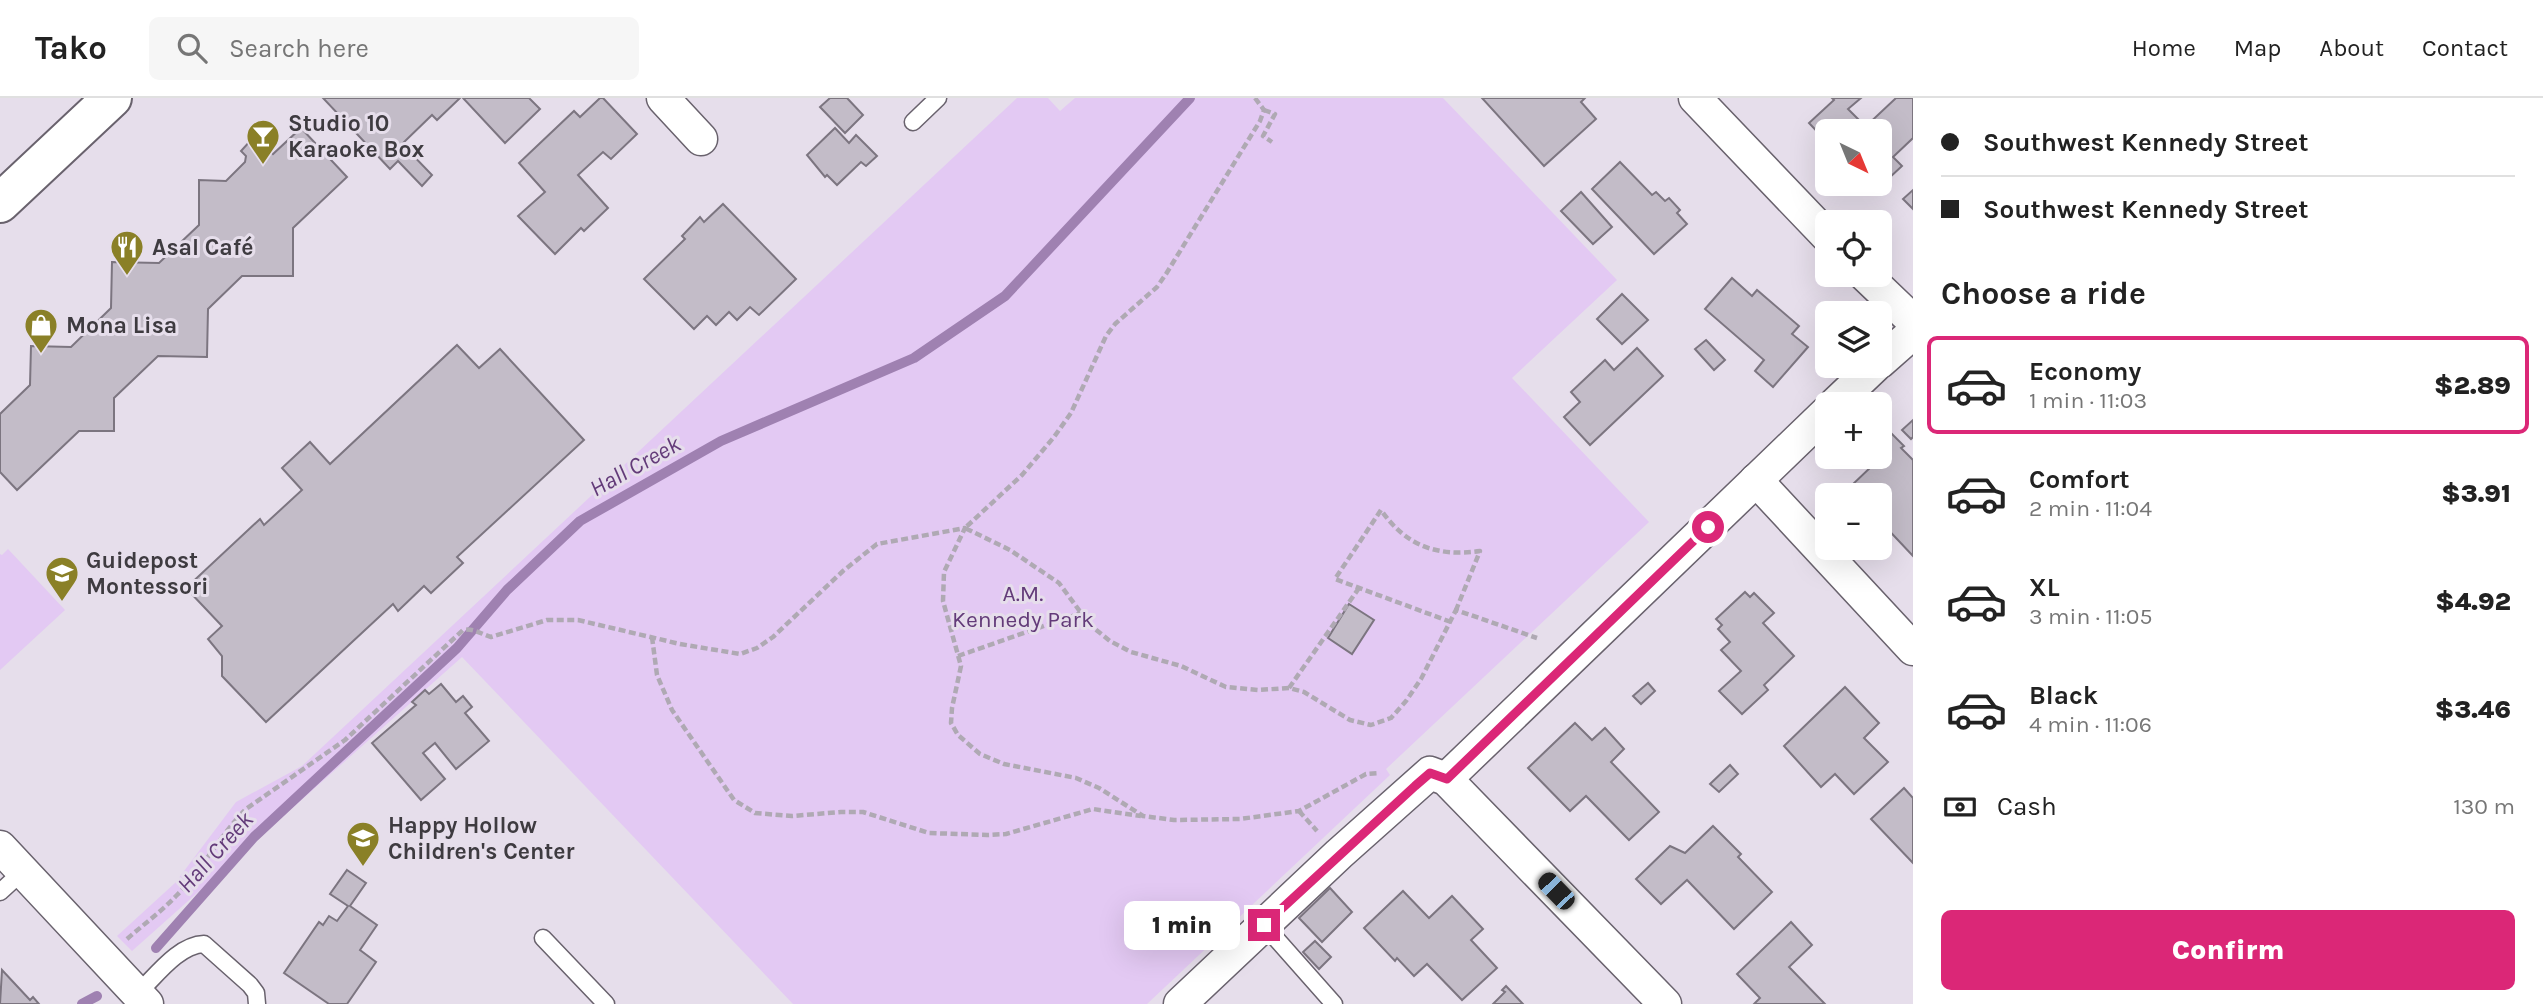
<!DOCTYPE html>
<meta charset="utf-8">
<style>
:root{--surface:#fff;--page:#f6f6f6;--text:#222;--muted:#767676;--line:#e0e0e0;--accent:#db2777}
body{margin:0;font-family:Karla,sans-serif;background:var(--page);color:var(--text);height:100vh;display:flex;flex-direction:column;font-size:26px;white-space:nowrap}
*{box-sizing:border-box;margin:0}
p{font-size:23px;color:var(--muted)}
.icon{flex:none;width:38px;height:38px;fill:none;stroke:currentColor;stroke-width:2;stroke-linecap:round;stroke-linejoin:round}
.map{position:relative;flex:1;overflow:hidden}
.sheet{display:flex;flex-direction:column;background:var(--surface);width:630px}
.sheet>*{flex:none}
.top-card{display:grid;align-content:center;height:154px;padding:0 28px;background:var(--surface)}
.needle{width:46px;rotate:137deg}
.fabs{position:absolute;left:1815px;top:21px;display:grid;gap:14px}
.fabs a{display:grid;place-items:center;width:77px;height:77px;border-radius:10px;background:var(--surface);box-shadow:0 7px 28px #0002;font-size:35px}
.end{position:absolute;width:32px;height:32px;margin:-16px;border:9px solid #db2777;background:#fff;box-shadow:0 0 0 4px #fff}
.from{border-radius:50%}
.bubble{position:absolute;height:49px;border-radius:10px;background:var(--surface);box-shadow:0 7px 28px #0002;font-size:23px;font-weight:800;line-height:49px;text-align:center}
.car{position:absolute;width:21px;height:42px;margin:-21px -10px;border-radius:9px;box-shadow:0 0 5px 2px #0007;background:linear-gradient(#222 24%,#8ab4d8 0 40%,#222 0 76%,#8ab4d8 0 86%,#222 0)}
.top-card b{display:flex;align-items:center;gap:24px;height:66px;font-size:26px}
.top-card b+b{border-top:2px solid var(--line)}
.top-card i{width:18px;height:18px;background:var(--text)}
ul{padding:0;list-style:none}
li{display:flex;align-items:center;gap:21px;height:98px;margin:0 14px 10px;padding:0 14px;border:4px solid transparent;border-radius:10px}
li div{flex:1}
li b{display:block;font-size:26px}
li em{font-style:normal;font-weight:800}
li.on{border-color:var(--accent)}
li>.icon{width:63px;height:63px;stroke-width:1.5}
h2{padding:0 28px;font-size:32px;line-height:84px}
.pay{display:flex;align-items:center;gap:18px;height:77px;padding:0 28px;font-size:26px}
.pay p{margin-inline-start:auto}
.button{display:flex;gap:14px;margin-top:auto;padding:14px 28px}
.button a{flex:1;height:80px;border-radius:10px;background:var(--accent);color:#fff;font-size:28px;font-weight:800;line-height:80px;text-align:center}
header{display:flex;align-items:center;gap:42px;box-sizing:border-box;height:98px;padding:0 35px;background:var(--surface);border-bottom:2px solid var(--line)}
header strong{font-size:33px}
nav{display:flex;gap:38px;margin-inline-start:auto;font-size:24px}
.search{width:490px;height:63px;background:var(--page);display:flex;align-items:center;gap:18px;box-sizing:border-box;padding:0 24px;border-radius:10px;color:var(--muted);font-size:26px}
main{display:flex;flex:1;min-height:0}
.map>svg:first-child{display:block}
.green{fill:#e3c9f3}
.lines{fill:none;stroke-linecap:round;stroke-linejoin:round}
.stream{stroke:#9f81b1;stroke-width:10}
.building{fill:#c3bcc8;stroke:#7c7580;stroke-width:2}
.lane-casing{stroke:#69626d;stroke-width:19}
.street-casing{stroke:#69626d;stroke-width:35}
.primary-casing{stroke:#69626d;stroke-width:42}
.path{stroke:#afa9b3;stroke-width:4.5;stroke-dasharray:7 3.5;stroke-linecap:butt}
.lane{stroke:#fff;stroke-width:16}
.street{stroke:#fff;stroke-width:32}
.primary{stroke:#fff;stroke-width:38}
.route{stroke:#db2777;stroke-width:9}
.labels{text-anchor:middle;stroke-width:6;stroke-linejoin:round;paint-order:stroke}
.poi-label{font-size:23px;font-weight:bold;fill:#3e3b40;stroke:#e6deeb;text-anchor:start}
.park-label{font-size:23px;fill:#633b79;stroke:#e6deeb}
.water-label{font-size:24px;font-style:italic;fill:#633b79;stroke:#e6deeb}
</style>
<header>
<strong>Tako</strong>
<div class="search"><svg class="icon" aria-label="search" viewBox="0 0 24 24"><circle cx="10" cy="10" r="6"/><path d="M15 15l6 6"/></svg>Search here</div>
<nav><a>Home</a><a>Map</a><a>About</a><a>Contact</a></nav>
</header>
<main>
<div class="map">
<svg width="1913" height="906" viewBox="0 0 1913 906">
<rect width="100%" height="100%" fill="#e6deeb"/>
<g class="green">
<path d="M1017,0H1048L1060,13L1075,0H1443L1617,182L1512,280L1649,424L1386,671L1390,677L1147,906H793L462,559L132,853L117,838L175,785L236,704L302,668Z"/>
<path d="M8,451L65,512L0,572V456L2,457Z"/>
</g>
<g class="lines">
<g class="stream">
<path d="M156,850L254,739L457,550L507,492L580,423L721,343L914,260L1005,198L1190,0"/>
<path d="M82,906L97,898"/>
</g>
</g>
<g class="building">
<path d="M323,0H460L437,22L432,17L402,46L432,77L422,88L398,63L390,71Z"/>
<path d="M463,0H529L540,11L505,45Z"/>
<path d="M600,0H603L637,36L611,61L603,54L578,77L608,110L584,133L581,130L555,156L518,118L545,94L519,65L574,13L580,19Z"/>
<path d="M830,0H847L863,17L845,35L820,9Z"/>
<path d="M1482,0H1585L1581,4L1596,21L1544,68Z"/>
<path d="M1832,0H1861L1848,11L1858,21L1845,33H1827V44L1809,25L1834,2Z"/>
<path d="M1896,0H1913V40L1893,59L1902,68L1874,94L1867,86H1880V33H1865L1863,31Z"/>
<path d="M301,30L347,79L293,130V178H242L208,211L207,259L158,258L114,300V333H79L17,392L0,374V316L30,287L31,248L71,249L111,210L112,164L159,165L199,127V82L226,83L245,64L246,58L241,53L251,42L260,43L273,56Z"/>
<path d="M835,30L849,45L856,37L877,58L866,68L861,64L837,87L827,77L825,79L807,57Z"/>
<path d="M1620,64L1652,97L1656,94L1665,103L1669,100L1680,112L1677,115L1687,126L1654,156L1592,91Z"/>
<path d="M1913,92V111L1903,101Z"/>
<path d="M1581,94L1612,129L1593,146L1561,113Z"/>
<path d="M723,106L796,181L759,217L750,209L737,222L729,214L716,227L707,218L694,231L644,181L685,141L682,138L700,119L704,124Z"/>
<path d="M1732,180L1752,198L1757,192L1799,228L1792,236L1808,249L1773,289L1755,273L1764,262L1705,211Z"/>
<path d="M1622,196L1648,222L1622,246L1597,221Z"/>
<path d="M1706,242L1725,262L1714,272L1695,251Z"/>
<path d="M457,247L479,270L500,251L584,342L457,459L463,465L431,495L424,488L398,513L393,506L266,624L222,578V558L208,541L222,528L186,490L260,421L264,427L302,392L282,370L310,344L330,366Z"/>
<path d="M1637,250L1663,278L1590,347L1564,319L1580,304L1571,294L1605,262L1614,272Z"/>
<path d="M1913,322V339L1911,341L1902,332Z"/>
<path d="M1884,328L1904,348L1901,350L1913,362V458L1880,423V397H1861L1852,387L1873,367L1865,359H1880V332Z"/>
<path d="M1745,494L1750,499L1754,495L1774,515L1763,525L1794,558L1764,587L1768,592L1742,616L1719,593L1741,573L1721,552L1730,544L1718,531L1722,527L1716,521Z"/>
<path d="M1349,506L1374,522L1352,556L1328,540Z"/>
<path d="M1648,585L1655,593L1641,606L1633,598Z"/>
<path d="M441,586L456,604L463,598L472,609L465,615L489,643L456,671L435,645L423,655L445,681L421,702L372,645L416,607L412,604L425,592L429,596Z"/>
<path d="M1845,589L1879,625L1864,640L1888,664L1854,696L1835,676L1821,689L1784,648Z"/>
<path d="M1575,625L1592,642L1605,630L1624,651L1611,664L1659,714L1629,742L1586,698L1570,713L1528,670Z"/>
<path d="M1730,667L1738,676L1719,694L1710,686Z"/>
<path d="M1904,690L1913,700V765L1871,721Z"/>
<path d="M1713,728L1741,756L1738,759L1772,794L1734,831L1687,782L1661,806L1636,781L1670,748L1685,755Z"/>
<path d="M347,772L366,785L350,808L377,827L360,852L376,864L347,906H329L284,875L319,824L323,827L329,818L337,823L348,808L330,796Z"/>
<path d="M1330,790L1352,814L1322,844L1299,820Z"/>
<path d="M1403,793L1429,820L1452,798L1483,831L1471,842L1497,870L1462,902L1427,866L1414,878L1397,860L1395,863L1364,830Z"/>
<path d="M1791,824L1812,847L1789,869L1825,906H1754L1760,900L1737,876Z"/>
<path d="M1315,843L1331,859L1319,871L1303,854Z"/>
<path d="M2,872L30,902L33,899L39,906H0Z"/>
<path d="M1506,888L1523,906H1493L1505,894L1502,892Z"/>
</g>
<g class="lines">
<defs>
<g id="lane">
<path d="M913,24L938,0"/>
<path d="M0,794L23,773"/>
<path d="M1264,827L1334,906"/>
<path d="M543,840L606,906"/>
<path d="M138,895C156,878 178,847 204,846L250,887L256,895L257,906"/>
</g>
<g id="street">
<path d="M663,0L701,41"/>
<path d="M1695,0L1827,138"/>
<path d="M1865,177L1913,223"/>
<path d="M1880,264L1913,235"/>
<path d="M1835,306L1875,268"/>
<path d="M1756,382L1913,551"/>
<path d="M1446,681L1827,314"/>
<path d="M0,749L147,906"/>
<path d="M1180,906L1339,756L1430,675L1446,681L1665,906"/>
</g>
<path id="primary" d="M0,105L112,0"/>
</defs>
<use href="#lane" class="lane-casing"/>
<use href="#street" class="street-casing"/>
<use href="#primary" class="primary-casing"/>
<g class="path">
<path d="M1255,0L1264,12L1260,23L1166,176L1157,189L1115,226L1106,238L1071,315L1054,339L1022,377L965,430L1010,452L1059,485L1090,527L1110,543L1131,554L1181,568L1226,589L1258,592L1289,590L1304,594L1350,622L1371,627L1391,620L1406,603L1421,581L1456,512L1537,540"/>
<path d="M1264,12L1275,16L1263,38L1272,44"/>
<path d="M1451,524L1335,481L1381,412C1406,448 1437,459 1480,453L1456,512"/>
<path d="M652,539L657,577L672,612L734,702L755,715L792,718L841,714H863L929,735L987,737L1006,736L1093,711L1141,718"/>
<path d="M958,558L1081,515"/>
<path d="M1289,590L1359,490"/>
<path d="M1299,713L1317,733"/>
<path d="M127,841C144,826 162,813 177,797C203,771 220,737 246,711L345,642L463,532C474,530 481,536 491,539L547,522H578L680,546L740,556L757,550L773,539L843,473L877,446L965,430L944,474L943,503L961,568L952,610L951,625L958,637L980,656L1004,666L1076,680L1099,690L1143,718L1174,722L1240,721L1299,713L1366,676L1380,675"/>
</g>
<use href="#lane" class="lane"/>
<use href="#street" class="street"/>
<use href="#primary" class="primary"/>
</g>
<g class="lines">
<path class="route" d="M1264,827L1415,688L1430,675L1447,681L1708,429"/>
</g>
<defs>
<symbol id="bar-pin" viewBox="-11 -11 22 30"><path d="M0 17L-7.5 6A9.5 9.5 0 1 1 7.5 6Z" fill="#8a8027" stroke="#e6deeb"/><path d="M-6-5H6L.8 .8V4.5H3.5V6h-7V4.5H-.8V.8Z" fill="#fff"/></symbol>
<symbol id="restaurant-pin" viewBox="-11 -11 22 30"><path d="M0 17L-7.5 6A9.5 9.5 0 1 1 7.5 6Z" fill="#8a8027" stroke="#e6deeb"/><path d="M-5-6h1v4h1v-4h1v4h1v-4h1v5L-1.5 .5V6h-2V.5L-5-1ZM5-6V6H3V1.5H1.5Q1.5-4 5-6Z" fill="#fff"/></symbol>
<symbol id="shop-pin" viewBox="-11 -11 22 30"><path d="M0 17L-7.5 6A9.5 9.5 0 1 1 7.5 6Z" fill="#8a8027" stroke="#e6deeb"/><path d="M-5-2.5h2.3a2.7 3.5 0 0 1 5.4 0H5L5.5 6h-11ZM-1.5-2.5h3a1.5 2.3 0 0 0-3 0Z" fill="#fff"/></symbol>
<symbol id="school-pin" viewBox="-11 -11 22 30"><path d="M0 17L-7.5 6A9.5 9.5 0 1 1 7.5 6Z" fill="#8a8027" stroke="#e6deeb"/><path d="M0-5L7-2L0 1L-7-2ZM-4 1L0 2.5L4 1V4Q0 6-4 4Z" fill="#fff"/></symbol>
</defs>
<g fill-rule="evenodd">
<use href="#bar-pin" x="244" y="19" width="38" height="52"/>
<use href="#restaurant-pin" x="108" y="130" width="38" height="52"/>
<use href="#shop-pin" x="22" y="208" width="38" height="52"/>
<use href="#school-pin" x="43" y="456" width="38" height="52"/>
<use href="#school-pin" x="344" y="721" width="38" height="52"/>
</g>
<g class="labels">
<g class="poi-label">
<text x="288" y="33">Studio 10<tspan x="288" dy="26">Karaoke Box</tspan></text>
<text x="152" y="157">Asal Café</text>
<text x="66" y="235">Mona Lisa</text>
<text x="86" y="470">Guidepost<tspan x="86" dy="26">Montessori</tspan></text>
<text x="388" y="735">Happy Hollow<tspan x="388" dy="26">Children's Center</tspan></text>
</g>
<g class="park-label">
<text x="1023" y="503">A.M.<tspan x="1023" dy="26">Kennedy Park</tspan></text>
</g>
<g class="water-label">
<text transform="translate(635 368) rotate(-29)" y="8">Hall Creek</text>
<text transform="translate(215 754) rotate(-48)" y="8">Hall Creek</text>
</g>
</g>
</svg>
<div class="fabs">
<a><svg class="needle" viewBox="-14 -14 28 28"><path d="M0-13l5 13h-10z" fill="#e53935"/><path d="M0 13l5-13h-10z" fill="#767676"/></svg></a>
<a><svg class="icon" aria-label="locate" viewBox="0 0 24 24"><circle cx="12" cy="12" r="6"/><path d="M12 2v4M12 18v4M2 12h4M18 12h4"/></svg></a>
<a><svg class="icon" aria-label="layers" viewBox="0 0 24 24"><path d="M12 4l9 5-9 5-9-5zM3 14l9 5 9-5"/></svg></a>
<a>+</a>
<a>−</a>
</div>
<i class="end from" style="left:1708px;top:429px"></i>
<i class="end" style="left:1264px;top:827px"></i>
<div class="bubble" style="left:1124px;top:803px;width:116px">1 min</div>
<i class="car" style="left:1556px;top:793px;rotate:316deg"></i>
</div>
<section class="sheet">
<div class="top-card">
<b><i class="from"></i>Southwest Kennedy Street</b>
<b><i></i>Southwest Kennedy Street</b>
</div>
<h2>Choose a ride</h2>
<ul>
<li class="on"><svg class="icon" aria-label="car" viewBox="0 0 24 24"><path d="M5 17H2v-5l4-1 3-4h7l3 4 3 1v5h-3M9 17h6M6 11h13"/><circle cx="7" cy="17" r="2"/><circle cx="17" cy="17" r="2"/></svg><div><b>Economy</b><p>1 min · 11:03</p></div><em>$2.89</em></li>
<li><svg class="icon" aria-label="car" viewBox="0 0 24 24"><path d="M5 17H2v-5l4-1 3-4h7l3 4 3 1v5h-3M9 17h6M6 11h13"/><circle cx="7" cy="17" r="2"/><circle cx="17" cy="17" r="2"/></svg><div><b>Comfort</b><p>2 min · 11:04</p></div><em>$3.91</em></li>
<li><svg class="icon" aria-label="car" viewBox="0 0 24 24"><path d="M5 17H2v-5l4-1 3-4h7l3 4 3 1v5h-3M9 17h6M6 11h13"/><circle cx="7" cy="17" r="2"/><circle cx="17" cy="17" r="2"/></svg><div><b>XL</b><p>3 min · 11:05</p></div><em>$4.92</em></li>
<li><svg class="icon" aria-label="car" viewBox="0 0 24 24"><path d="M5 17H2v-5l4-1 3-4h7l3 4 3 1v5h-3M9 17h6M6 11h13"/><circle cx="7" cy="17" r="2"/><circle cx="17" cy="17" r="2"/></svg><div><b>Black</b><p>4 min · 11:06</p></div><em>$3.46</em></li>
</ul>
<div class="pay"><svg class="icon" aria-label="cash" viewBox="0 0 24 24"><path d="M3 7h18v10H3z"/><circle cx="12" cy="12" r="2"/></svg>Cash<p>130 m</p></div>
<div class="button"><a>Confirm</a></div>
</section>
</main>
